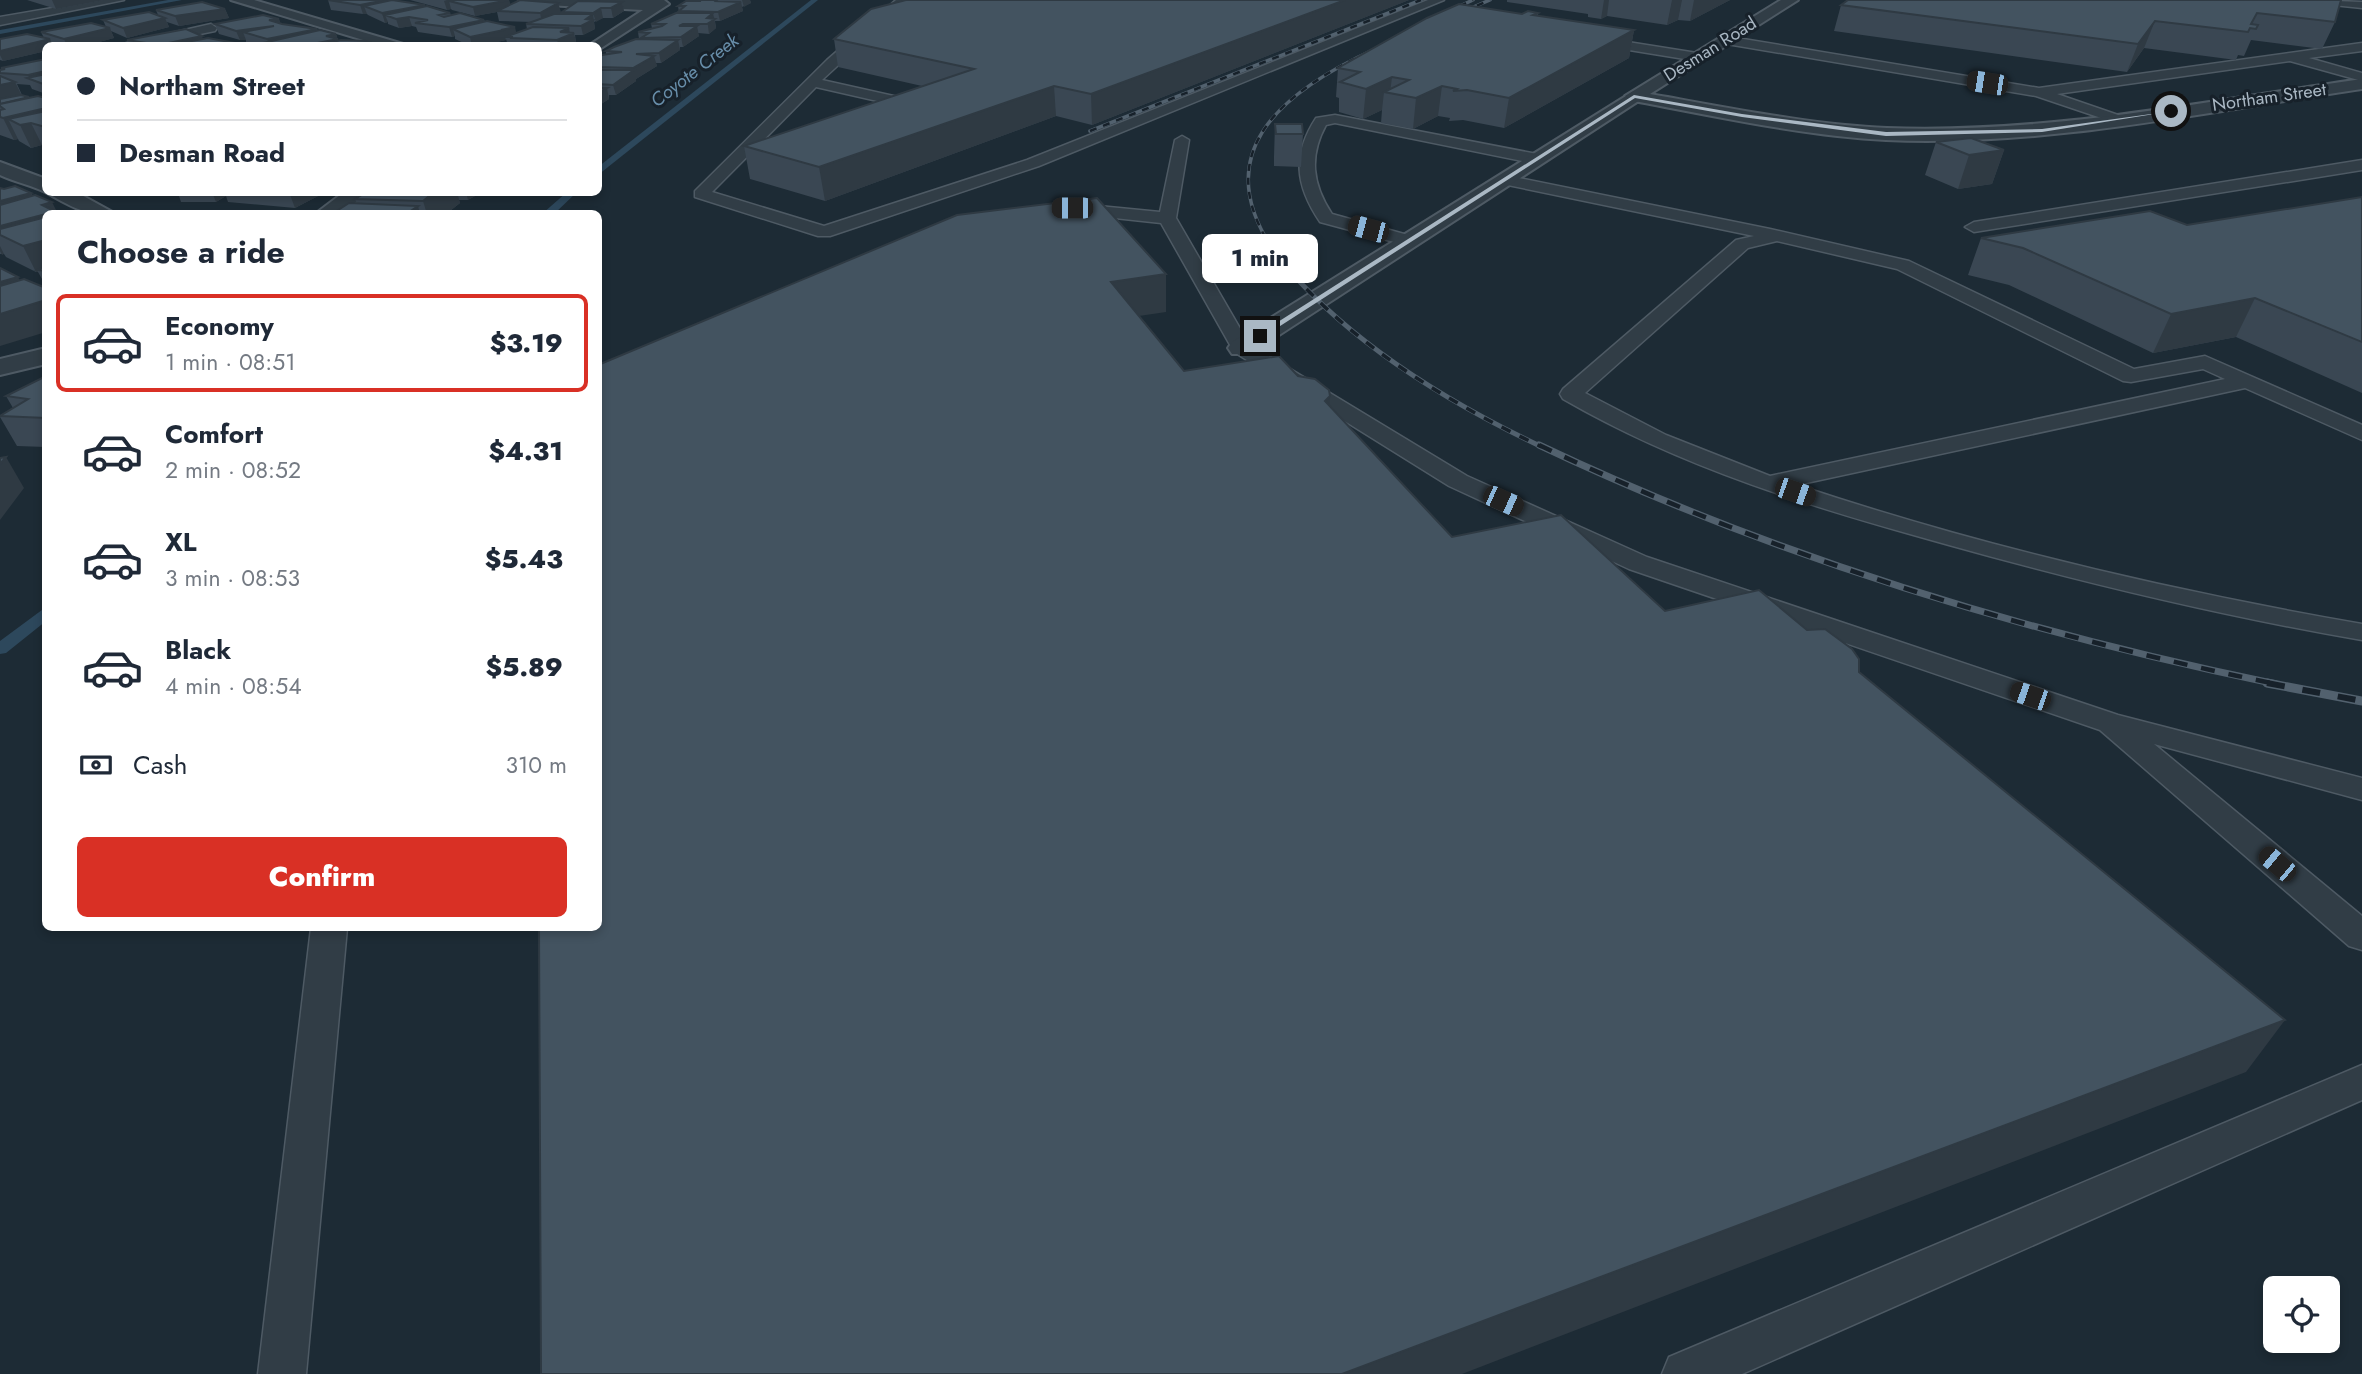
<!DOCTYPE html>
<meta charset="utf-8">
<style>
:root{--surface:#fff;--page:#f2f2f3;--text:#1f2937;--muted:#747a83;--line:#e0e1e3;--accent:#d93025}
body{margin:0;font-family:Jost,sans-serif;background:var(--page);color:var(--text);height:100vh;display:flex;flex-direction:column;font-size:26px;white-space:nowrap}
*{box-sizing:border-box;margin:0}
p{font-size:23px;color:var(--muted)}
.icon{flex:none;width:38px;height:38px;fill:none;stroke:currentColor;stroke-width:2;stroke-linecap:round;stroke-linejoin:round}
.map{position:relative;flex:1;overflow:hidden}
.sheet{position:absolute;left:42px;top:210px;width:560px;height:721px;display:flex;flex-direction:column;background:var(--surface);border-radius:10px;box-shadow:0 4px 10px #0003}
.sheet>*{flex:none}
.top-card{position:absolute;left:42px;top:42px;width:560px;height:154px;border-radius:10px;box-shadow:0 4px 10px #0003;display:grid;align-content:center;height:154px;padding:0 35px;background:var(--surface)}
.fabs{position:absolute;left:2263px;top:1276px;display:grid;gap:14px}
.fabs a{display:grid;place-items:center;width:77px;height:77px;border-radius:10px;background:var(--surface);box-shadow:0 4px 10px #0003;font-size:35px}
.end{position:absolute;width:32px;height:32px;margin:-16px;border:9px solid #aab8c4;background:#111;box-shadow:0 0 0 4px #111}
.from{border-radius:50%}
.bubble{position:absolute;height:49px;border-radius:10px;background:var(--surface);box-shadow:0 4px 10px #0003;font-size:23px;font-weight:800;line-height:49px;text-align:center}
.car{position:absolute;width:21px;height:42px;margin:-21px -10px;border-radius:9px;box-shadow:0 0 5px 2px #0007;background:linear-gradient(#222 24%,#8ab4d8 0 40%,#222 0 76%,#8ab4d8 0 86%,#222 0)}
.top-card b{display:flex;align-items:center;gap:24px;height:66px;font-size:26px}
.top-card b+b{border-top:2px solid var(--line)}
.top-card i{width:18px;height:18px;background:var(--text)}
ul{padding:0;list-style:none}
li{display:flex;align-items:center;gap:21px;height:98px;margin:0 14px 10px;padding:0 21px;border:4px solid transparent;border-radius:10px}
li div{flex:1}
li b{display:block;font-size:26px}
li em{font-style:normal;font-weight:800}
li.active{border-color:var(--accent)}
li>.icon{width:63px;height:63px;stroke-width:1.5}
h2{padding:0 35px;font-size:32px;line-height:84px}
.pay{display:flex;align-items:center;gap:18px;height:77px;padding:0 35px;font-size:26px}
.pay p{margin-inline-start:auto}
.button{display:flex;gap:14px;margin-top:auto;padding:14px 35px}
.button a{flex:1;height:80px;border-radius:10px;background:var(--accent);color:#fff;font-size:28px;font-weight:800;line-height:80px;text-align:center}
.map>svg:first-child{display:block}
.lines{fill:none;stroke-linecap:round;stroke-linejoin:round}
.stream{fill:#2d485c;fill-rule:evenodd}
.service-casing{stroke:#4e5a64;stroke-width:3}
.minor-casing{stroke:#4e5a64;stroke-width:4}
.tertiary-casing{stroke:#4e5a64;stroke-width:4}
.service{fill:#313d46;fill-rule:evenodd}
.minor{fill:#313d46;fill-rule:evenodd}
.tertiary{fill:#313d46;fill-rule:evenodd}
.rail-far3-casing{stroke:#52616e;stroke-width:3.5}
.rail-far2-casing{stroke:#52616e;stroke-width:5}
.rail-far1-casing{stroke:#52616e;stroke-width:7}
.rail-casing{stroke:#52616e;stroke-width:9}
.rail-far3{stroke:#17212a;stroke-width:2.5;stroke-dasharray:7;stroke-linecap:butt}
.rail-far2{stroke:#17212a;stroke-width:3.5;stroke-dasharray:10;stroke-linecap:butt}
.rail-far1{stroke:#17212a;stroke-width:4.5;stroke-dasharray:14;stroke-linecap:butt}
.rail{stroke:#17212a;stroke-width:6;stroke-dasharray:18;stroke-linecap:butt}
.wall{fill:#3a4753}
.shaded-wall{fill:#2f3a43}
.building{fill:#435360;stroke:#2f3a43;stroke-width:2}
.route{fill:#aab8c4}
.labels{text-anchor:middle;stroke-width:6;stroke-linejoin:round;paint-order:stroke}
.far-street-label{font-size:18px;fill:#aab8c4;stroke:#17212a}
.far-water-label{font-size:19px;font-style:italic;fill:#688eaa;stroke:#17212a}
</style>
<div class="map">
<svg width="2362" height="1374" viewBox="0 0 2362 1374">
<rect width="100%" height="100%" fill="#1d2b35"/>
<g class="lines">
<g class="stream">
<path d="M168,0H182L0,34V30Z"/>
<path d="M811,0H818L598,175V167Z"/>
<path d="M567,192H577L554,214H542Z"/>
<path d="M46,607V621L6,653L0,654V641Z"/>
</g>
<defs>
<g id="service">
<path d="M99,0H124L0,25V17Z"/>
<path d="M896,0H909L822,80L916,101V107L896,113L889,109L895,105L816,87L712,192L824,226L1027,160L1428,0H1444L1039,166L830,236H818L695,197V191L827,60Z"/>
<path d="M2308,0L2362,2V8L2314,3Z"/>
<path d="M211,24L217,28L215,31L141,46H114Z"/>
<path d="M1590,36L1697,53L1703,57L1697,61L1586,43V37Z"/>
<path d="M1725,36L2039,88L2362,43V51L2309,58L2362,73V81L2290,61L2057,94L2121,116L2123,119L2116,123L2036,96L1721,43V37Z"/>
<path d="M1335,115L1537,154L1545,159L1537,164L1335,123L1326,125C1309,156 1312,184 1332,214L1415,237L1418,241L1409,246L1320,222C1295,185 1292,155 1316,118Z"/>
<path d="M1182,136L1189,140L1176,218L1249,344L1467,476L1647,557L2118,715L2362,778V800L2154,744L2362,916V950L2349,946L2100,730L1629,569L1449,486L1234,352L1161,223L1068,213L1060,208L1068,203L1160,212L1175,140Z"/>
<path d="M2362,160V170L1974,232L1965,227L1974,222Z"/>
<path d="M1504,175L1770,229L1909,261L2134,369L2205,356L2362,425V440L2245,388L1797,485C1980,546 2172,591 2362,624V640C2222,616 2085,583 1949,545C1815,508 1684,469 1563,399L1560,394L1563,389L1736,240L1754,236L1498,183V177ZM1777,241L1897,269L2123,381L2131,382L2203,369L2225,379L1770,476L1666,435L1585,393L1748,248Z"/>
<path d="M311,928H347L306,1374H258Z"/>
<path d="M2362,1065V1100L1742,1374H1662L1669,1357Z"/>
</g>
<g id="minor">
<path d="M231,0H254L410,46H383Z"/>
<path d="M519,0H664L669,4L598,50V46H588L643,10L526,4Z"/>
<path d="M1634,91L1640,92L1643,96L1640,100L1250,354H1232L1228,348L1232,342Z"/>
<path d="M0,162L46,179V192H76L116,214C82,214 76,209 47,193C34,186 15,182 0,175Z"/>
<path d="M344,192H369L341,214H315Z"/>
<path d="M46,348V364L0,375V359Z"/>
</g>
<path id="tertiary" d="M1781,0H1798L1650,94C1725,107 1811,125 1887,128C2046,134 2205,101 2362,79V89C2205,112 2045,147 1886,140C1805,136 1714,116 1634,101L1625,96Z"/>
</defs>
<use href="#service" class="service-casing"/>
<use href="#minor" class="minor-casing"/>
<use href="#tertiary" class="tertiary-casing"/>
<use href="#service" class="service"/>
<use href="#minor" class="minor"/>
<use href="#tertiary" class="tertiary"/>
<defs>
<g id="rail-far3">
<path d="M1464,11L1490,0"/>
<path d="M1447,12L1473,0"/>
<path d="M1090,131L1421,0"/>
<path d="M1281,261C1201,155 1281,92 1375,49"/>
</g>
<path id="rail-far2" d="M1280,259C1347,342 1447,402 1542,447"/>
<path id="rail-far1" d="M1539,445C1773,556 2022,632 2276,684"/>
<path id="rail" d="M2267,683L2362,701"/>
</defs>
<use href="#rail-far3" class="rail-far3-casing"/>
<use href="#rail-far2" class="rail-far2-casing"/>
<use href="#rail-far1" class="rail-far1-casing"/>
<use href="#rail" class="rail-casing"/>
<use href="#rail-far3" class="rail-far3"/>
<use href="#rail-far2" class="rail-far2"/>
<use href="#rail-far1" class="rail-far1"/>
<use href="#rail" class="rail"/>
</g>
<g class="wall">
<path d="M27,0H104L56,9Z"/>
<path d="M328,0H397L398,1L450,13L451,15L484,20L485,21L516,33L527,29L526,24L532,22L499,21L497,12L475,16L452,10L451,9L447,10L410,0H509L510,5L561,12L558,14H562V12L622,2L624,11L613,18H603L594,22L595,29L583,35H575L576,42L569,46H508L506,39V40L479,46H470L455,39V36L452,37L418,32L416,27L412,26L399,28L388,24V22L385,23L368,15L367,14H363L331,10Z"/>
<path d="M690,0H750L751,3L742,7L743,11L720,21H715L716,28L709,34L698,33L699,36L683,47H680V50L661,63H656L657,66L636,79V81L616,95H609V99L598,106V57L606,54V51L639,39L638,32L652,28L651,24L679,13L678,6Z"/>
<path d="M906,0H1409L1092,125L1056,116L825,201L750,179L744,146L922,86L838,67L834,39Z"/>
<path d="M1507,0H1730L1690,21L1678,20L1667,25L1607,16L1601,19L1588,17V14L1507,2Z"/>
<path d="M2341,0L2335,22L2322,49L2251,40L2244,56L2238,55L2236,60L2144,48L2127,72L1834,31L1841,5Z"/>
<path d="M225,9L229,18L179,26L167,22L169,27L127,38L111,31L114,38L84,46H57L53,44L46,46V51L3,61L0,60V39L44,38L41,32L106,27L103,20L158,15L156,10Z"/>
<path d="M1538,13V16L1634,30L1629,58L1504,128L1463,120L1449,121L1450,118L1438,116L1413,129L1381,123L1382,110L1363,119L1339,112V98L1336,97L1338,68L1522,14Z"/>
<path d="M279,19L280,24L317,29L318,31L336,34L338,41L378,46H258L246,42V40H240L219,34L215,24Z"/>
<path d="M203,39L236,46H130L127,40Z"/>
<path d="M46,59V94L32,89L30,85L17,84L22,95L29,97L46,98V146L42,145L31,148L19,141L18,139L14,140L0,135V70L2,69L1,68Z"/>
<path d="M1275,124L1303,134L1301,167L1274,166V156Z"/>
<path d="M1936,142L2004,150L1992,184L1958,189L1925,175Z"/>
<path d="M0,188L31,193L46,214V286L38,272H36L6,257L4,254H0Z"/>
<path d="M164,192H317L318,196L295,208L228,202L226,196L216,202H181L179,196L165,195Z"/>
<path d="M367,192H482L468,200H459L460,203L446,214H332L357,204L355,199Z"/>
<path d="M2362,197V393L2236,337L2153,353L2009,285L1968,275L1981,238L2187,225Z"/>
<path d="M46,376V447L17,446L0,417L13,408L6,396Z"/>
</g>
<g class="shaded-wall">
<path d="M52,0H104L56,9Z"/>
<path d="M386,0H397L400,7L364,6L367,14H363L360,5Z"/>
<path d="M447,0H490L449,1L451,9L447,10L444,1Z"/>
<path d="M509,0L511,10L497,11V12L475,16L473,7Z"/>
<path d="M742,0H750L751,3L744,7Z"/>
<path d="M1345,0H1409L1092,125L1091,94Z"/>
<path d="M1604,0H1609L1607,16L1601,19Z"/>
<path d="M1672,0H1682L1678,20L1667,25Z"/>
<path d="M1694,0H1730L1690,21Z"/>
<path d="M622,2L624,11L613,18L611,8Z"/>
<path d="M741,2L743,11L720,21L718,12Z"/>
<path d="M558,3L561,12L542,22L540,13Z"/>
<path d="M425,5L428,14L409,17L412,26L399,28L396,19L385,15L388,22L385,23L382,13Z"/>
<path d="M601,8L603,18L596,22L593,13Z"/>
<path d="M225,9L229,18L179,26L175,16Z"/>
<path d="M713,13L716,28L709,34L707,18Z"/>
<path d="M593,14L595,29L583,35L581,26L586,19Z"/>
<path d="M165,18L169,27L127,38L123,28Z"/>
<path d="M279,19L282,28L243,32L246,40H240L236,31Z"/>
<path d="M484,20L487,29H453L455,36L452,37L449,27Z"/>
<path d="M2155,21L2144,48L2127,72L2138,44Z"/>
<path d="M697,26L699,36L683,47L681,37Z"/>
<path d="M515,27L517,36L505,37L506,40L479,46H472L470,37Z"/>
<path d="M110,28L114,38L84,46H67L64,39Z"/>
<path d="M569,28L570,34L574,33L576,42L569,46H559L557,40L560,32Z"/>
<path d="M317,29L320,39L269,44L267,39Z"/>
<path d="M1634,30L1629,58L1504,128L1509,98Z"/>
<path d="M336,34L340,46H302L326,36Z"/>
<path d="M202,36L206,46L159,45Z"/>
<path d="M50,39L53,46H46V51L3,61L0,55V51Z"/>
<path d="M678,40L680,50L661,63L659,53Z"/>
<path d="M654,56L657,66L636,79V81L616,95L613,85L634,70L633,68Z"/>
<path d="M46,71V83L30,80L28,75Z"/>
<path d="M1392,77L1390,93L1384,92L1382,110L1363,119L1366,89Z"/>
<path d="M15,82L25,102L0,106V85Z"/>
<path d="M1054,86L1056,116L825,201L819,167Z"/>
<path d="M1442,86L1438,116L1413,129L1416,98Z"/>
<path d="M607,88L609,99L598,106V93Z"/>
<path d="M46,105V128L45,127L31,123L42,145L31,148L20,125L8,119L18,139L14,140L3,118Z"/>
<path d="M2004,150L1992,184L1958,189L1969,155Z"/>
<path d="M212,192H224L226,196L216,202Z"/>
<path d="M289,192H317L318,196L295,208Z"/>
<path d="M434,192H457L460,203L446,214H427L423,201Z"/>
<path d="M466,192H482L468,200Z"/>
<path d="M31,193L42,215L46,214V270H37L38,272H36L23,246L0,235V201Z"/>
<path d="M52,202L58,214H46L42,205Z"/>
<path d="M418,206L420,214H406Z"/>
<path d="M0,246L4,254L2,255L0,251Z"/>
<path d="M1166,274V312L1112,320L1111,282Z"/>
<path d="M18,277L32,304L0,313V282Z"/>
<path d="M2255,298L2236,337L2153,353L2171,314Z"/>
<path d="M46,300V332L0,346V314Z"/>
<path d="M1330,396L1327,438L1325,401Z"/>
<path d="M6,457L24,488L0,520V464Z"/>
<path d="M2285,1020L2246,1072L1462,1374H1342Z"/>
</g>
<g class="building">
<path d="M328,0H386L360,5Z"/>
<path d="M392,0L425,5L382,13L364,6Z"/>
<path d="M455,0H509L473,7L449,1Z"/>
<path d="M520,0L558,3L540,13L497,11Z"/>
<path d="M697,0H717L716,1L741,2L718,12L679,11L685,6H678L686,1H701Z"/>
<path d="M906,0H1345L1091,94L1054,86L819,167L744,146L974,69L834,39L871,9Z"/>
<path d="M1848,0H2341L2335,22L2257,13L2251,24L2258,25L2256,29L2250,28L2248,32L2155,21L2138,44L1841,5Z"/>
<path d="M578,1L622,2L611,8H601L593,13L562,12Z"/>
<path d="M202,2L225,9L175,16L156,10Z"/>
<path d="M1459,4L1522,14L1528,11L1538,13L1533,15L1634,30L1509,98L1467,90L1453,91L1457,89L1442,86L1416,98L1384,92L1409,80L1392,77L1366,89L1340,82L1360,72L1338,68L1427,18Z"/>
<path d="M427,6L450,13L439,15L444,17L460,13L484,20L449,27L415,23L428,20L409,17L396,19L385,15Z"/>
<path d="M149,12L165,18L123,28L103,20Z"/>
<path d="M676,13H713L707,18L715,19L707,24H683L679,26H697L681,37L641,38L649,33L638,32L662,26L665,24H651Z"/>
<path d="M554,14H593L586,19L593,20L581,26L526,24Z"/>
<path d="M263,15L279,19L269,20L282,24L317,29L267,39L243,32L274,26L236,31L215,24Z"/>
<path d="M487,21L515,27L501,30H504L470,37L453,29Z"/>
<path d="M91,23L110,28L64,39L41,32Z"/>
<path d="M533,27L569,28L560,32L574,33L557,40L510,38L513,37H505Z"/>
<path d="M186,29L202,36L159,45L127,40Z"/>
<path d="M320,30L336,34L326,36L338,39L302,46H284L263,43Z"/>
<path d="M27,34L50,39L0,51V39Z"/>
<path d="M208,38L235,43L223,46H165Z"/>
<path d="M636,39L678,40L659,53L636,54L654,56L633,68L598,67V57L602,55L622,52L606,51L614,47Z"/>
<path d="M341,40L366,41L378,45L315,46Z"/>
<path d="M46,59V71L28,75L0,73V70L5,69L1,68Z"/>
<path d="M598,70H634L613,85L598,84Z"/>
<path d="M46,74V85L27,78Z"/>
<path d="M0,76L15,82L0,85Z"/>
<path d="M598,88H607L598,93Z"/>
<path d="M21,95L29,97L0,104V99Z"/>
<path d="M38,96L46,98V108L3,118L0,117V110L4,109L0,106V104Z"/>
<path d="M46,111L45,127L31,123L20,125L8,119Z"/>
<path d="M1275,124H1302L1303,134H1276Z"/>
<path d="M1971,138L2004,150L1969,155L1936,142Z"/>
<path d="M15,186L31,193L0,201V188L4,189Z"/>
<path d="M367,192H434L423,201L355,199Z"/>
<path d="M35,195L52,202L42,205L54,211L50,213L46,214L0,226V205Z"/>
<path d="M2362,197V342L2255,298L2171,314L2023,248L1981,238L2150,211L2187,225Z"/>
<path d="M1097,198L1166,274L1111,282L1184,371L1279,356L1298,376L1315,379L1329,390L1330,396L1325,401L1452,537L1561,515L1665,611L1759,590L1807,630L1825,629L1852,649L1859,659V672L2285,1020L1342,1374H541L539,928H598V365L957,215Z"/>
<path d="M349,203L418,206L406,214H332Z"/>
<path d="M46,217V240L23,246L0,235V229Z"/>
<path d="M46,266V271L37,270Z"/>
<path d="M0,268L18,277L0,282Z"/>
<path d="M24,279L46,288V300L0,314V286Z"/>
<path d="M46,376V418L0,416L28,399L6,396Z"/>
<path d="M6,457L0,464V458Z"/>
</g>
<path class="route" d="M1634,95L1742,114L1886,132L2042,129L2173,111L2042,132L1886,136L1742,117L1635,98L1263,337L1256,336Z"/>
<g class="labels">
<g class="far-street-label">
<text transform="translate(1710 49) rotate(-32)" y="6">Desman Road</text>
<text transform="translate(2269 97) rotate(-8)" y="6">Northam Street</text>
</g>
<g class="far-water-label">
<text transform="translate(694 70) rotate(-38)" y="7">Coyote Creek</text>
</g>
</g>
</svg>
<div class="fabs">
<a><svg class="icon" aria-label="locate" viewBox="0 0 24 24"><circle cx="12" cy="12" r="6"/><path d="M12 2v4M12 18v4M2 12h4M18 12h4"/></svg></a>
</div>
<i class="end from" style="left:2171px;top:111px"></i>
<i class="end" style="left:1260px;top:336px"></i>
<div class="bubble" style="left:1202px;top:234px;width:116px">1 min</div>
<i class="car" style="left:1987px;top:83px;rotate:279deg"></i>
<i class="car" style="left:1072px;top:208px;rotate:270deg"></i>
<i class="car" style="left:1368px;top:229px;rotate:285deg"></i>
<i class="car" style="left:1795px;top:492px;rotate:109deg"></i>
<i class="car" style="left:1503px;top:501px;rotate:114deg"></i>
<i class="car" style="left:2030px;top:696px;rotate:289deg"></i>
<i class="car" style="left:2277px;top:864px;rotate:310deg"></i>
<div class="top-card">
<b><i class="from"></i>Northam Street</b>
<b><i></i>Desman Road</b>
</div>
<section class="sheet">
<h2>Choose a ride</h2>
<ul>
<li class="active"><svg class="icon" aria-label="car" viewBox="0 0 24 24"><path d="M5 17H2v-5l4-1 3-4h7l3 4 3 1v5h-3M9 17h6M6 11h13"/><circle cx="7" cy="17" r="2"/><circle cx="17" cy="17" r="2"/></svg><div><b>Economy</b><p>1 min · 08:51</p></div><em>$3.19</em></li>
<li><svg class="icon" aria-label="car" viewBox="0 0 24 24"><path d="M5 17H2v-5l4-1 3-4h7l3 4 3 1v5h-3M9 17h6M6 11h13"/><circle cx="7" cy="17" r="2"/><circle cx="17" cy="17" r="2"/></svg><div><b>Comfort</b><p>2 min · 08:52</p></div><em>$4.31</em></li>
<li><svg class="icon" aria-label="car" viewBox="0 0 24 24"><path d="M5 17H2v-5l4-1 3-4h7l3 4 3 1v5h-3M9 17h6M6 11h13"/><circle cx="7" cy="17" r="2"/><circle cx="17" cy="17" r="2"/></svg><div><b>XL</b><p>3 min · 08:53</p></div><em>$5.43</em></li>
<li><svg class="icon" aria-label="car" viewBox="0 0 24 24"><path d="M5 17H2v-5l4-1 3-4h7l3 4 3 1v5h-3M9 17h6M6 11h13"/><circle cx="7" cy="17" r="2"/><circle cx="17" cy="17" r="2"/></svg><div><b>Black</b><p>4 min · 08:54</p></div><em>$5.89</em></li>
</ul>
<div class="pay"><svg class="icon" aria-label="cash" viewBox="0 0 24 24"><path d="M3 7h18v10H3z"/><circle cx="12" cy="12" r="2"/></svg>Cash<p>310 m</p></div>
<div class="button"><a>Confirm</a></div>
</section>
</div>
